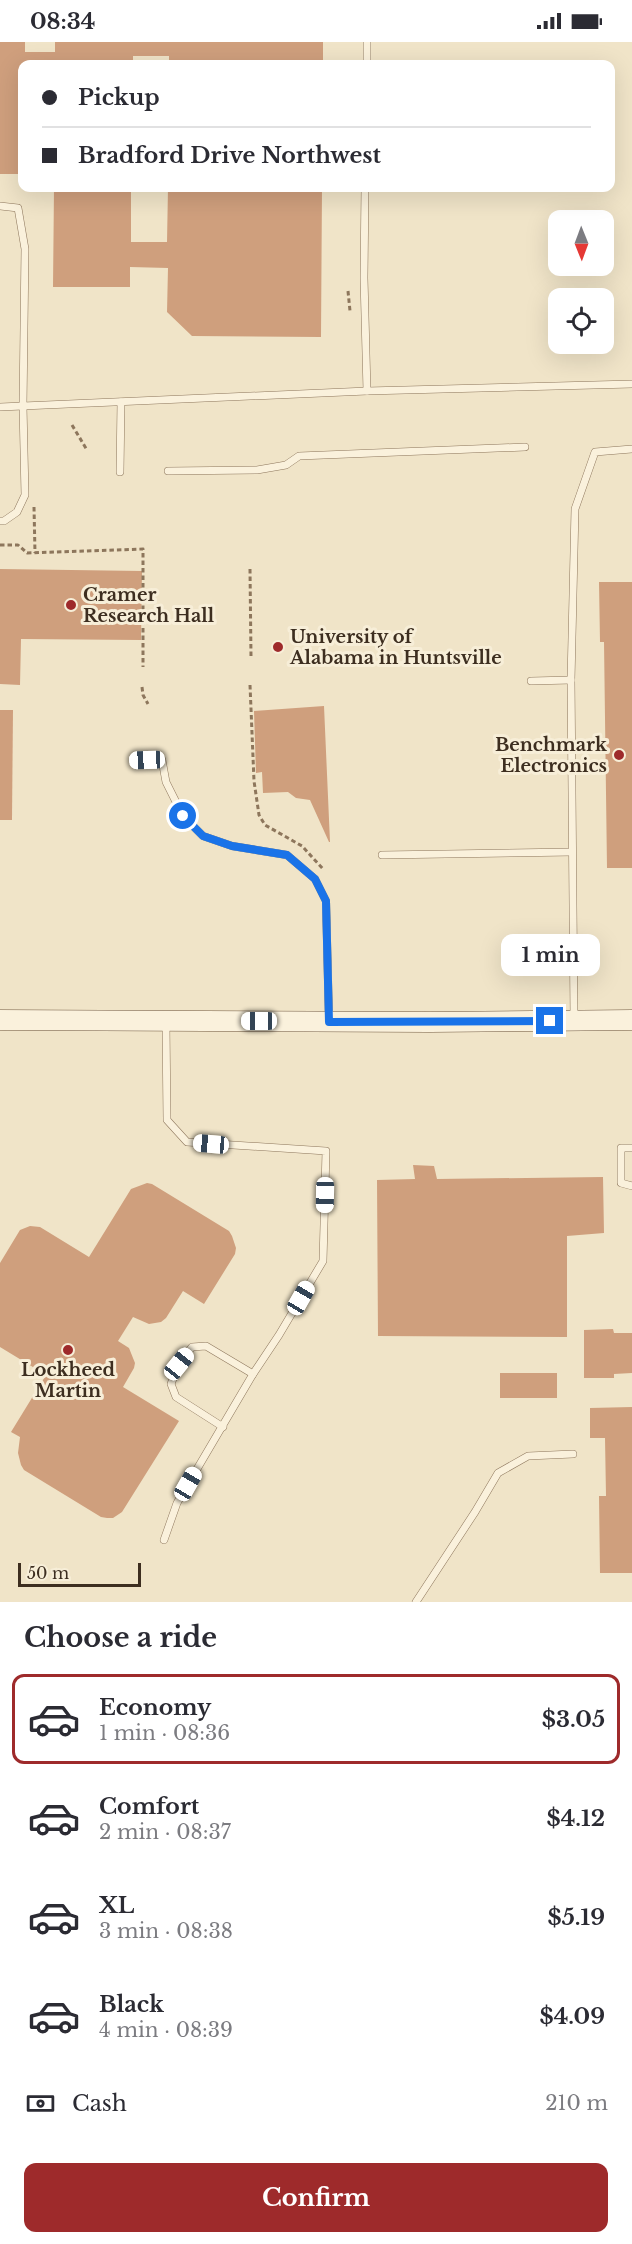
<!DOCTYPE html>
<meta charset="utf-8">
<style>
:root{--surface:#fff;--page:#f2f2f3;--text:#2b2b33;--muted:#7c7c81;--line:#e1e1e2;--accent:#9e2a2b}
body{margin:0;font-family:"Libre Baskerville",serif;background:var(--page);color:var(--text);height:100vh;display:flex;flex-direction:column;font-size:22px;white-space:nowrap}
*{box-sizing:border-box;margin:0}
p{font-size:20px;color:var(--muted)}
.icon{flex:none;width:33px;height:33px;fill:none;stroke:currentColor;stroke-width:2;stroke-linecap:round;stroke-linejoin:round}
.map{position:relative;height:1560px;overflow:hidden}
.panel{display:flex;flex-direction:column;background:var(--surface);flex:1}
.panel>*{flex:none}
.top-card{position:absolute;left:18px;top:18px;width:597px;height:132px;border-radius:12px;box-shadow:0 6px 24px #0002;display:grid;align-content:center;height:132px;padding:0 24px;background:var(--surface)}
.needle{width:39px;rotate:179deg}
.buttons{position:absolute;left:548px;top:168px;display:grid;gap:12px}
.buttons a{display:grid;place-items:center;width:66px;height:66px;border-radius:12px;background:var(--surface);box-shadow:0 6px 24px #0002;font-size:30px}
.scale{position:absolute;left:18px;bottom:15px;width:123px;box-sizing:border-box;padding-left:6px;border:3px solid #3d2e20;border-top:0;font-size:16px;line-height:21px;white-space:nowrap;color:#3d2e20;-webkit-text-stroke:4px #f7eed8;paint-order:stroke}
.end{position:absolute;width:27px;height:27px;margin:-14px;border:8px solid #1a73e8;background:#fff;box-shadow:0 0 0 3px #fff}
.from{border-radius:50%}
.bubble{position:absolute;height:42px;border-radius:12px;background:var(--surface);box-shadow:0 6px 24px #0002;font-size:20px;font-weight:700;line-height:42px;text-align:center}
.car{position:absolute;width:18px;height:36px;margin:-18px -9px;border-radius:8px;box-shadow:0 0 4px 2px #0007;background:linear-gradient(#fff 24%,#345 0 40%,#fff 0 76%,#345 0 86%,#fff 0)}
.top-card b{display:flex;align-items:center;gap:21px;height:57px;font-size:22px}
.top-card b+b{border-top:2px solid var(--line)}
.top-card i{width:15px;height:15px;background:var(--text)}
ul{padding:0;list-style:none}
li{display:flex;align-items:center;gap:18px;height:90px;margin:0 12px 9px;padding:0 12px;border:3px solid transparent;border-radius:12px}
li div{flex:1}
li b{display:block;font-size:22px}
li em{font-style:normal;font-weight:700}
li.current{border-color:var(--accent)}
li>.icon{width:54px;height:54px;stroke-width:1.5}
h2{padding:0 24px;font-size:27px;line-height:72px}
.pay{display:flex;align-items:center;gap:15px;height:66px;padding:0 24px;font-size:22px}
.pay p{margin-inline-start:auto}
.cta{display:flex;gap:12px;margin-top:auto;padding:12px 24px}
.cta a{flex:1;height:69px;border-radius:12px;background:var(--accent);color:#fff;font-size:24px;font-weight:700;line-height:69px;text-align:center}
.status{display:flex;justify-content:space-between;align-items:center;height:42px;padding:0 30px;background:var(--surface);direction:ltr}
.status svg{height:16px;fill:currentColor}
.map>svg:first-child{display:block}
.building{fill:#cf9f7d}
.lines{fill:none;stroke-linecap:round;stroke-linejoin:round}
.lane-casing{stroke:#8d765c;stroke-width:8}
.secondary-casing{stroke:#6f573f;stroke-width:21}
.path{stroke:#8d765c;stroke-width:3;stroke-dasharray:4.5 3;stroke-linecap:butt}
.lane{stroke:#faf1dc;stroke-width:7}
.secondary{stroke:#faf1dc;stroke-width:20}
.route{stroke:#1a73e8;stroke-width:8}
.poi-dot{fill:#9e2a2b;stroke:#f7eed8;stroke-width:2}
.labels{text-anchor:middle;stroke-width:6;stroke-linejoin:round;paint-order:stroke}
.poi-label{font-size:18px;font-weight:bold;fill:#3d2e20;stroke:#f7eed8;text-anchor:start}
</style>
<div class="status"><b>08:34</b><svg viewBox="0 0 49 12"><path d="M0 12V9h3v3zM5 12V6h3v6zM10 12V3h3v9zM15 12V0h3v12zM26 1h20v11H26zM47 4h2v5h-2z"/></svg></div>
<div class="map">
<svg width="632" height="1560" viewBox="0 0 632 1560">
<rect width="100%" height="100%" fill="#f0e4c8"/>
<g class="building">
<path d="M0,0H25V10H55V0H323V22L169,21V14H133V22H22V132H0Z"/>
<path d="M54,146H131V200H167L168,146H322L321,295L192,294L167,270L168,226L130,225V245H53Z"/>
<path d="M0,527L142,529L141,598L21,597L20,643L0,642Z"/>
<path d="M599,540H632V826H607L604,600H600Z"/>
<path d="M324,664L330,800H329L310,758L296,756L288,750L263,751L262,730L256,731L254,669Z"/>
<path d="M0,668H13L12,778H0Z"/>
<path d="M413,1123L434,1124L437,1137L603,1135L604,1191L567,1194V1295L378,1294L377,1138L415,1137Z"/>
<path d="M147,1141L152,1142L229,1189L232,1194L236,1206L235,1212L204,1262L183,1249L166,1276L161,1280L149,1282L133,1275L118,1299L129,1306L135,1321L134,1326L123,1345L179,1379L122,1470L113,1476H107L101,1475L24,1428L21,1423L18,1411L20,1395L11,1390L46,1333L0,1305V1221L20,1188L30,1184L40,1185L89,1215L131,1147Z"/>
<path d="M613,1287L614,1291H632V1331L614,1332V1336H584V1288Z"/>
<rect x="500" y="1331" width="57" height="25"/>
<path d="M632,1365V1531H600L599,1454H606L605,1396H590V1366Z"/>
</g>
<g class="lines">
<defs>
<g id="lane">
<path d="M367,22V0"/>
<path d="M365,146L364,236L367,349"/>
<path d="M0,164L18,166L25,207L23,364L25,453L17,470L4,479H0"/>
<path d="M0,365L367,349L632,342"/>
<path d="M168,429L257,428L286,423L299,414L525,405"/>
<path d="M120,430L121,360"/>
<path d="M531,639L571,638"/>
<path d="M133,719L162,718L166,740L183,774L203,794L232,804L287,813L315,837L326,859L329,977"/>
<path d="M382,813L572,810"/>
<path d="M574,975L571,638L575,467L595,410L632,407"/>
<path d="M632,1106H621V1141L632,1144"/>
<path d="M223,1385L176,1355L171,1342L179,1321L192,1305L206,1304L253,1332"/>
<path d="M164,1498L177,1461L253,1332L279,1293L323,1219L326,1109L187,1100L167,1078L166,982"/>
<path d="M416,1560L475,1470L498,1431L528,1414L573,1412"/>
</g>
<path id="secondary" d="M0,978L430,980L632,978"/>
</defs>
<use href="#lane" class="lane-casing"/>
<use href="#secondary" class="secondary-casing"/>
<g class="path">
<path d="M348,249L350,269"/>
<path d="M72,383L87,408"/>
<path d="M34,465L35,511"/>
<path d="M0,503H18L27,511L143,507V625"/>
<path d="M250,527L251,615"/>
<path d="M250,643L254,739L259,773L265,783L302,804L324,828"/>
<path d="M142,645L143,653L148,662"/>
</g>
<use href="#lane" class="lane"/>
<use href="#secondary" class="secondary"/>
</g>
<g class="lines">
<path class="route" d="M183,774L203,794L232,804L287,813L315,837L326,859L329,980L550,979"/>
</g>
<g class="poi-dot">
<circle cx="71" cy="563" r="6"/>
<circle cx="278" cy="605" r="6"/>
<circle cx="619" cy="713" r="6"/>
<circle cx="68" cy="1308" r="6"/>
</g>
<g class="labels">
<g class="poi-label">
<text x="83" y="559">Cramer<tspan x="83" dy="21">Research Hall</tspan></text>
<text x="290" y="601">University of<tspan x="290" dy="21">Alabama in Huntsville</tspan></text>
<text x="607" y="709" text-anchor="end">Benchmark<tspan x="607" dy="21">Electronics</tspan></text>
<text x="68" y="1334" text-anchor="middle">Lockheed<tspan x="68" dy="21">Martin</tspan></text>
</g>
</g>
</svg>
<div class="buttons">
<a><svg class="needle" viewBox="-14 -14 28 28"><path d="M0-13l5 13h-10z" fill="#e53935"/><path d="M0 13l5-13h-10z" fill="#7c7c81"/></svg></a>
<a><svg class="icon" aria-label="locate" viewBox="0 0 24 24"><circle cx="12" cy="12" r="6"/><path d="M12 2v4M12 18v4M2 12h4M18 12h4"/></svg></a>
</div>
<div class="scale">50 m</div>
<i class="end from" style="left:183px;top:774px"></i>
<i class="end" style="left:550px;top:979px"></i>
<div class="bubble" style="left:501px;top:892px;width:99px">1 min</div>
<i class="car" style="left:147px;top:718px;rotate:268deg"></i>
<i class="car" style="left:259px;top:979px;rotate:270deg"></i>
<i class="car" style="left:211px;top:1102px;rotate:275deg"></i>
<i class="car" style="left:325px;top:1153px;rotate:181deg"></i>
<i class="car" style="left:301px;top:1256px;rotate:30deg"></i>
<i class="car" style="left:179px;top:1322px;rotate:39deg"></i>
<i class="car" style="left:188px;top:1442px;rotate:30deg"></i>
<div class="top-card">
<b><i class="from"></i>Pickup</b>
<b><i></i>Bradford Drive Northwest</b>
</div>
</div>
<section class="panel">
<h2>Choose a ride</h2>
<ul>
<li class="current"><svg class="icon" aria-label="car" viewBox="0 0 24 24"><path d="M5 17H2v-5l4-1 3-4h7l3 4 3 1v5h-3M9 17h6M6 11h13"/><circle cx="7" cy="17" r="2"/><circle cx="17" cy="17" r="2"/></svg><div><b>Economy</b><p>1 min · 08:36</p></div><em>$3.05</em></li>
<li><svg class="icon" aria-label="car" viewBox="0 0 24 24"><path d="M5 17H2v-5l4-1 3-4h7l3 4 3 1v5h-3M9 17h6M6 11h13"/><circle cx="7" cy="17" r="2"/><circle cx="17" cy="17" r="2"/></svg><div><b>Comfort</b><p>2 min · 08:37</p></div><em>$4.12</em></li>
<li><svg class="icon" aria-label="car" viewBox="0 0 24 24"><path d="M5 17H2v-5l4-1 3-4h7l3 4 3 1v5h-3M9 17h6M6 11h13"/><circle cx="7" cy="17" r="2"/><circle cx="17" cy="17" r="2"/></svg><div><b>XL</b><p>3 min · 08:38</p></div><em>$5.19</em></li>
<li><svg class="icon" aria-label="car" viewBox="0 0 24 24"><path d="M5 17H2v-5l4-1 3-4h7l3 4 3 1v5h-3M9 17h6M6 11h13"/><circle cx="7" cy="17" r="2"/><circle cx="17" cy="17" r="2"/></svg><div><b>Black</b><p>4 min · 08:39</p></div><em>$4.09</em></li>
</ul>
<div class="pay"><svg class="icon" aria-label="cash" viewBox="0 0 24 24"><path d="M3 7h18v10H3z"/><circle cx="12" cy="12" r="2"/></svg>Cash<p>210 m</p></div>
<div class="cta"><a>Confirm</a></div>
</section>
